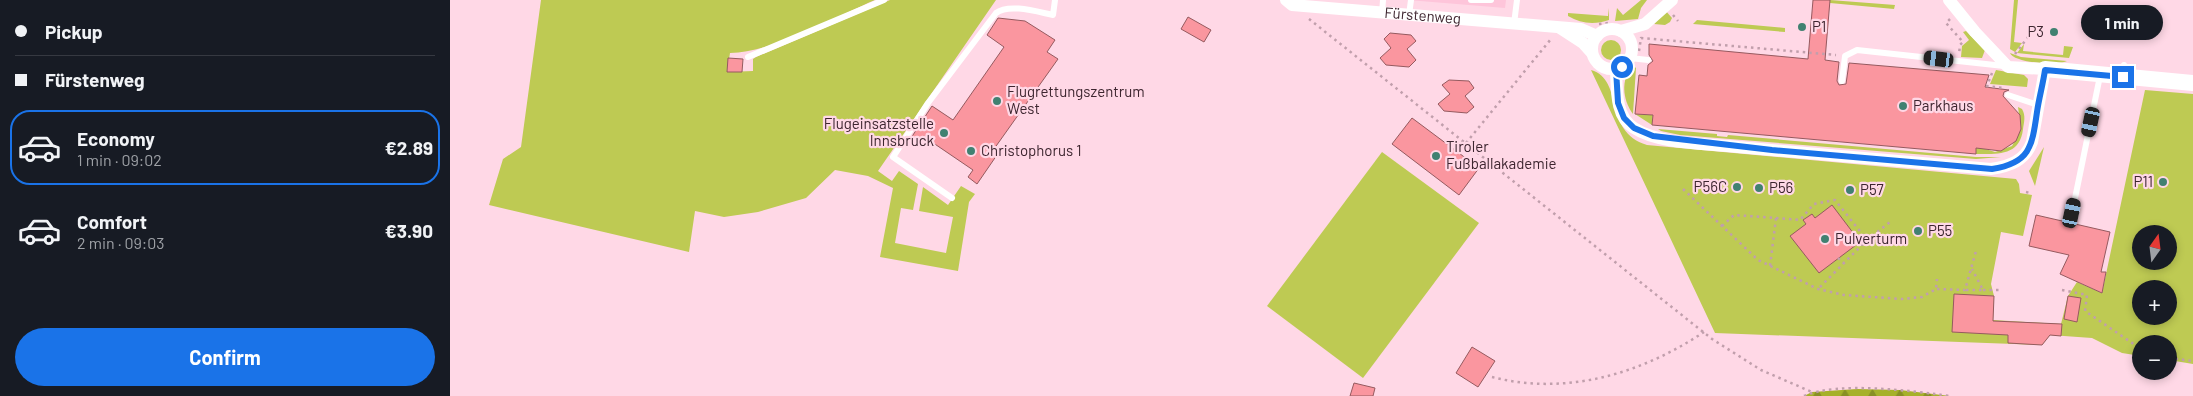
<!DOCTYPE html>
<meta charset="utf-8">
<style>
:root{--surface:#171b24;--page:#20242c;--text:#f1f3f6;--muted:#9ea1a6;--line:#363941;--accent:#1a73e8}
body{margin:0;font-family:Barlow,sans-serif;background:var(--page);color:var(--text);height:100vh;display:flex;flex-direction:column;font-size:19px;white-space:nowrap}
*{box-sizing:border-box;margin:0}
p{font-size:16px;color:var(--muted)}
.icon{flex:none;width:28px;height:28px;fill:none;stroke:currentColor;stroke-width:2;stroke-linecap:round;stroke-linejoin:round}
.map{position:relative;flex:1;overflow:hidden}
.drawer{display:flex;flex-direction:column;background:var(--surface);width:450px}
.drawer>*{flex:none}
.banner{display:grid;align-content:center;height:110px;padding:0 15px;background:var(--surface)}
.needle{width:32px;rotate:14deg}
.fabs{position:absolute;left:1682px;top:225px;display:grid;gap:10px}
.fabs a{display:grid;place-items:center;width:45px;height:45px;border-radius:50%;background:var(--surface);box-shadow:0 2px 8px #0003;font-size:25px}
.end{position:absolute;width:22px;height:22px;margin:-11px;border:6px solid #1a73e8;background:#fff;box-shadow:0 0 0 2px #fff}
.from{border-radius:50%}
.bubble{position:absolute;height:35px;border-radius:18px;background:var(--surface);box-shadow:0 2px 8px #0003;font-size:16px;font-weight:700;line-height:35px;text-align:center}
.car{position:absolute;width:15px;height:30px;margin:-15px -8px;border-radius:6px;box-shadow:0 0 4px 1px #0007;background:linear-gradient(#222 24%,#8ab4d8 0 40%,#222 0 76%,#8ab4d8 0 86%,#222 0)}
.banner b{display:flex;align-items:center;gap:18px;height:48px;font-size:19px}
.banner b+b{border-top:1px solid var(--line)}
.banner i{width:12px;height:12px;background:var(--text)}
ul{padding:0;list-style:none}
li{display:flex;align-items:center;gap:15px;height:75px;margin:0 10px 8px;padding:0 5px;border:2px solid transparent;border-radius:20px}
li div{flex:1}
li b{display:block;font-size:19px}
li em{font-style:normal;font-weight:700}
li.current{border-color:var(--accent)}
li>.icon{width:45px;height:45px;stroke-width:1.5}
.button{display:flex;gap:10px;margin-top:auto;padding:10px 15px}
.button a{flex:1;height:58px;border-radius:30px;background:var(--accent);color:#fff;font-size:20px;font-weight:700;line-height:58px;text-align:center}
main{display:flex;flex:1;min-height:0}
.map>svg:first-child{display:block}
.built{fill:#fec5da}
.green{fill:#beca53;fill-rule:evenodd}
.forest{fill:url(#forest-firs)}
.building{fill:#fa969f;stroke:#955a5f}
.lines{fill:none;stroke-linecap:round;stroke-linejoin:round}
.path{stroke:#c19fac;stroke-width:2.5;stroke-dasharray:2.5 4;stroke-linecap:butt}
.service{stroke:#fff;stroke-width:6}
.minor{stroke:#fff;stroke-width:12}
.tertiary{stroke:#fff;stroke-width:16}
.route{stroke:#1a73e8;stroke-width:6}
.poi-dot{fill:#418171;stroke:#ffd8e6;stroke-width:2}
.labels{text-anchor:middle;stroke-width:4.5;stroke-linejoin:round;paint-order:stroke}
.street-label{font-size:15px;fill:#3d252f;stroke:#ffd8e6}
.poi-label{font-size:15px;fill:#3d252f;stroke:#ffd8e6;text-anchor:start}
</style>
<main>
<section class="drawer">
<div class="banner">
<b><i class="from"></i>Pickup</b>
<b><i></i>Fürstenweg</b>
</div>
<ul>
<li class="current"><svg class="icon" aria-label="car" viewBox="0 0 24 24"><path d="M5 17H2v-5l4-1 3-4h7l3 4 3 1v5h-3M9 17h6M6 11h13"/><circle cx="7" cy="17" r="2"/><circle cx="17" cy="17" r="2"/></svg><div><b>Economy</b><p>1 min · 09:02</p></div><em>€2.89</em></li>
<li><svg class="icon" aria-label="car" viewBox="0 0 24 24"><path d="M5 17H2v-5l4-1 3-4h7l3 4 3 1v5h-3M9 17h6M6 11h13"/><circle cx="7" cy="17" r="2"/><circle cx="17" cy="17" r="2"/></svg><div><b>Comfort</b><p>2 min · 09:03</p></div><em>€3.90</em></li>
</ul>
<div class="button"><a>Confirm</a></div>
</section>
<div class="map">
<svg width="1743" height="396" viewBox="0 0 1743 396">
<defs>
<pattern id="forest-firs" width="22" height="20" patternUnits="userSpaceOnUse" patternTransform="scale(1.25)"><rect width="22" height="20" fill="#a6b12a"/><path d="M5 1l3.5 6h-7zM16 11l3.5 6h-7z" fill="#889024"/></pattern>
</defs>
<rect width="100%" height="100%" fill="#ffd8e6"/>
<path class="built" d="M958,0H1056L1055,8Z"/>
<g class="green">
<path d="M91,0H425C381,19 327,51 280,53L277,72L303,71V59L306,57L440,0H546L428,171L442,181L449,171L468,184L463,210L451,208L445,243L496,253L503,217L469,211L473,187L498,205L511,186L525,194L519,202L508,271L430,257L443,188L418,176L385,170L356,198L308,212L274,217L245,211L239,252L39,205L53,159L71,147Z"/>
<path d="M1191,0H1197L1191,8L1188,19L1165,21L1167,8L1173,15Z"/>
<path d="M1380,0L1445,5L1444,9L1380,3Z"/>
<path d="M1564,0H1568L1564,42L1572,43L1565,52L1560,49Z"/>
<path d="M1159,8V20C1145,25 1131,24 1118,16V13L1158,16Z"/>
<path d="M1215,10L1222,18L1220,22L1215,25L1204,24Z"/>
<path d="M1247,20L1335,28V32L1243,24Z"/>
<path d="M1516,31L1535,50L1532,58L1511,57L1512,46L1519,40L1513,32Z"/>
<circle cx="1161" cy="50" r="10"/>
<path d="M1574,44L1573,51L1613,55L1614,46L1623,47L1619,58L1567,53Z"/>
<path d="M1560,53L1571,57L1617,61C1607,66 1564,63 1560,53Z"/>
<path d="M1182,65L1186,68L1183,114C1172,99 1171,80 1182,65Z"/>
<path d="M1141,70C1175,80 1152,131 1197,145L1566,179L1569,184L1570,193L1582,195L1573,236L1551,232L1541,284L1544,296L1543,320L1611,324L1618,296L1627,282L1652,293L1695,90L1743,94V364L1719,360V344H1691V356L1672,353L1642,338L1600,335L1592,345L1265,333ZM1691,234H1719V261H1691ZM1691,289H1719V316H1691Z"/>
<path d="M1546,70L1574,75L1578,79L1577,87L1540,84Z"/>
<path d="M1568,107L1572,109C1576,116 1574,122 1573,129C1570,156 1548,154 1526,154V146L1545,152L1562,146L1571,129Z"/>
<path d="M1185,114L1203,115L1202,125Z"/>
<path d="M1208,129L1267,134V136L1277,137L1278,135L1526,157H1551L1526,159L1230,135L1211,131Z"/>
<path d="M1594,147L1585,186L1579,171Z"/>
<path d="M932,152L1029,223L913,378L817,306Z"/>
</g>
<path class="forest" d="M1407,389L1450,390L1500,396H1354L1362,392Z"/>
<g class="building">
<path d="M1363,0H1380L1375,60L1389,62L1387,81L1389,85L1396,84L1399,63L1539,75L1535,87L1559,90L1554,92L1553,96L1570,115L1571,129L1566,141L1551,151L1526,148V154L1202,125L1203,115L1185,114L1189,75L1197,76L1198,65L1203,61L1199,55V44L1358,59Z"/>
<path d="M738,17L761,30L754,42L731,29Z"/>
<path d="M548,18L575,21L605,40L597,52L608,59L544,149L549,152L527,184L518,177L523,170L473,136L468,143L461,138L482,106L503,120L554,47L537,35Z"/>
<path d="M940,33L961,35L966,41L957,49L966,60L959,67L936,65L930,58L941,48L934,39Z"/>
<path d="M278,58L293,59L292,72H277Z"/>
<path d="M999,80L1019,81L1024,88L1015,96L1024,107L1017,113L994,111L988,104L1000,94L992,85Z"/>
<path d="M962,118L1029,168L1009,195L942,144Z"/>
<path d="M1382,205L1410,242L1369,273L1340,236L1356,224L1353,220L1362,214L1365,218Z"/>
<path d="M1586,215L1660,232L1651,272H1656L1652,293L1610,274L1619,255L1579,246Z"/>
<path d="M1504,294L1544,296L1543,321L1612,324L1611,336L1600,335L1592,345L1558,343V335L1502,332Z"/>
<path d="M1618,296L1631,298L1627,322L1614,319Z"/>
<path d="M1022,347L1045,361L1028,387L1006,373Z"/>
<path d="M904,383L925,388L923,396H900Z"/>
</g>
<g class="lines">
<g class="path">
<path d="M1223,15L1228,21"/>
<path d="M859,19L1262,339L1311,370L1362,392"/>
<path d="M1500,19L1496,23L1513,42L1510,45L1509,54"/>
<path d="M1149,24L1158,23"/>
<path d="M1189,51L1191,38L1386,55"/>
<path d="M1565,54L1578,37"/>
<path d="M1542,73L1537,86L1554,88"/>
<path d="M1016,143L1101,39"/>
<path d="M1233,189L1308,260L1368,289L1394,295L1452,299L1472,297L1486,289L1487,279"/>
<path d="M1576,192L1580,193"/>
<path d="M1326,218L1350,220L1364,204L1385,200L1417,240L1369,288"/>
<path d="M1272,226L1284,215L1326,218L1320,266"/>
<path d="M1417,240L1440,222"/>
<path d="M1388,258L1394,263"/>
<path d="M1487,289L1515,290L1526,251"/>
<path d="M1516,290H1533L1522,269"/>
<path d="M1533,290H1550"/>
<path d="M1612,290L1637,295L1635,311L1691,349"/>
<path d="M1719,358L1743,361"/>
<path d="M1042,377C1116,396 1191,374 1254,332"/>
<path d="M1354,396C1387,381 1463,391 1500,396"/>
</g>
<g class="service">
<path d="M1021,0H1041"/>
<path d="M932,14L933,0"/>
<path d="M959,15L961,0"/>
<path d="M1064,24L1067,0"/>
<path d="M298,57L434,0"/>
<path d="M1180,58L1198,60"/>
<path d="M1673,76L1674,65"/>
<path d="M1392,81L1395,56L1407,50L1554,66"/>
<path d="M1558,95L1588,105"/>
<path d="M502,198L443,157L478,103L546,13C559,3 588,12 603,15L605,0"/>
<path d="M1622,213L1650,76"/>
</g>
<g class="minor">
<path id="s1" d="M836,0L842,5L1131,29L1147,36"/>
<path d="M1110,28L1133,43L1142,53"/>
<circle cx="1162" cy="49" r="20"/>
<path d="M1171,31L1195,24L1222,0"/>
<path d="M1166,69C1167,90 1165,116 1184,128C1210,145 1258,143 1288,147C1373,155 1457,162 1541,169C1560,166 1575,161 1582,142L1595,69L1558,67L1525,32L1499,0"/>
</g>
<path class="tertiary" d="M1595,69L1743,83"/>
</g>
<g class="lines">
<path class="route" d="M1172,67L1166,69L1168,103L1174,118L1184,128L1203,136L1322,150L1542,169C1580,163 1582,147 1587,112C1589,98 1593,84 1595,70L1673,77"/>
</g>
<g class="poi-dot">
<circle cx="1352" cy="27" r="5"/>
<circle cx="1604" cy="32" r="5"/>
<circle cx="547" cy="101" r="5"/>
<circle cx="1453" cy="106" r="5"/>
<circle cx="494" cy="133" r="5"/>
<circle cx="521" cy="151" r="5"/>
<circle cx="986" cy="156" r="5"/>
<circle cx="1713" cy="182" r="5"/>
<circle cx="1287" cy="187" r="5"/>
<circle cx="1309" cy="188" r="5"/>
<circle cx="1400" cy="190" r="5"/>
<circle cx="1468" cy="231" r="5"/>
<circle cx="1375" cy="239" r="5"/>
</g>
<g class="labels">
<g class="street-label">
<text dy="5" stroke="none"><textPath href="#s1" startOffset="139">Fürstenweg</textPath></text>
</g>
<g class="poi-label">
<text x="1362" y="32">P1</text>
<text x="1594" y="37" text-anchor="end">P3</text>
<text x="557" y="97">Flugrettungszentrum<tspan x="557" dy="17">West</tspan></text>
<text x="1463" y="111">Parkhaus</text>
<text x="484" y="129" text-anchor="end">Flugeinsatzstelle<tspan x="484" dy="17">Innsbruck</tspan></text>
<text x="996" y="152">Tiroler<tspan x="996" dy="17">Fußballakademie</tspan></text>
<text x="531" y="156">Christophorus 1</text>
<text x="1703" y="187" text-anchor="end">P11</text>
<text x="1277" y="192" text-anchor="end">P56C</text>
<text x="1319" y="193">P56</text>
<text x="1410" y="195">P57</text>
<text x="1478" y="236">P55</text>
<text x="1385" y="244">Pulverturm</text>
</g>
</g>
</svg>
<div class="fabs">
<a><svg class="needle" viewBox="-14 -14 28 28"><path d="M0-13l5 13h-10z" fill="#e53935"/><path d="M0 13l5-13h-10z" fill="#9ea1a6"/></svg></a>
<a>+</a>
<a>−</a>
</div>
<i class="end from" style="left:1172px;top:67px"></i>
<i class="end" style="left:1673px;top:77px"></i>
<div class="bubble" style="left:1631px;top:5px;width:82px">1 min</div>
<i class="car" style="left:1489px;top:59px;rotate:277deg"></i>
<i class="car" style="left:1641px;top:122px;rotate:192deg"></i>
<i class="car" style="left:1622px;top:213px;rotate:12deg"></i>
</div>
</main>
